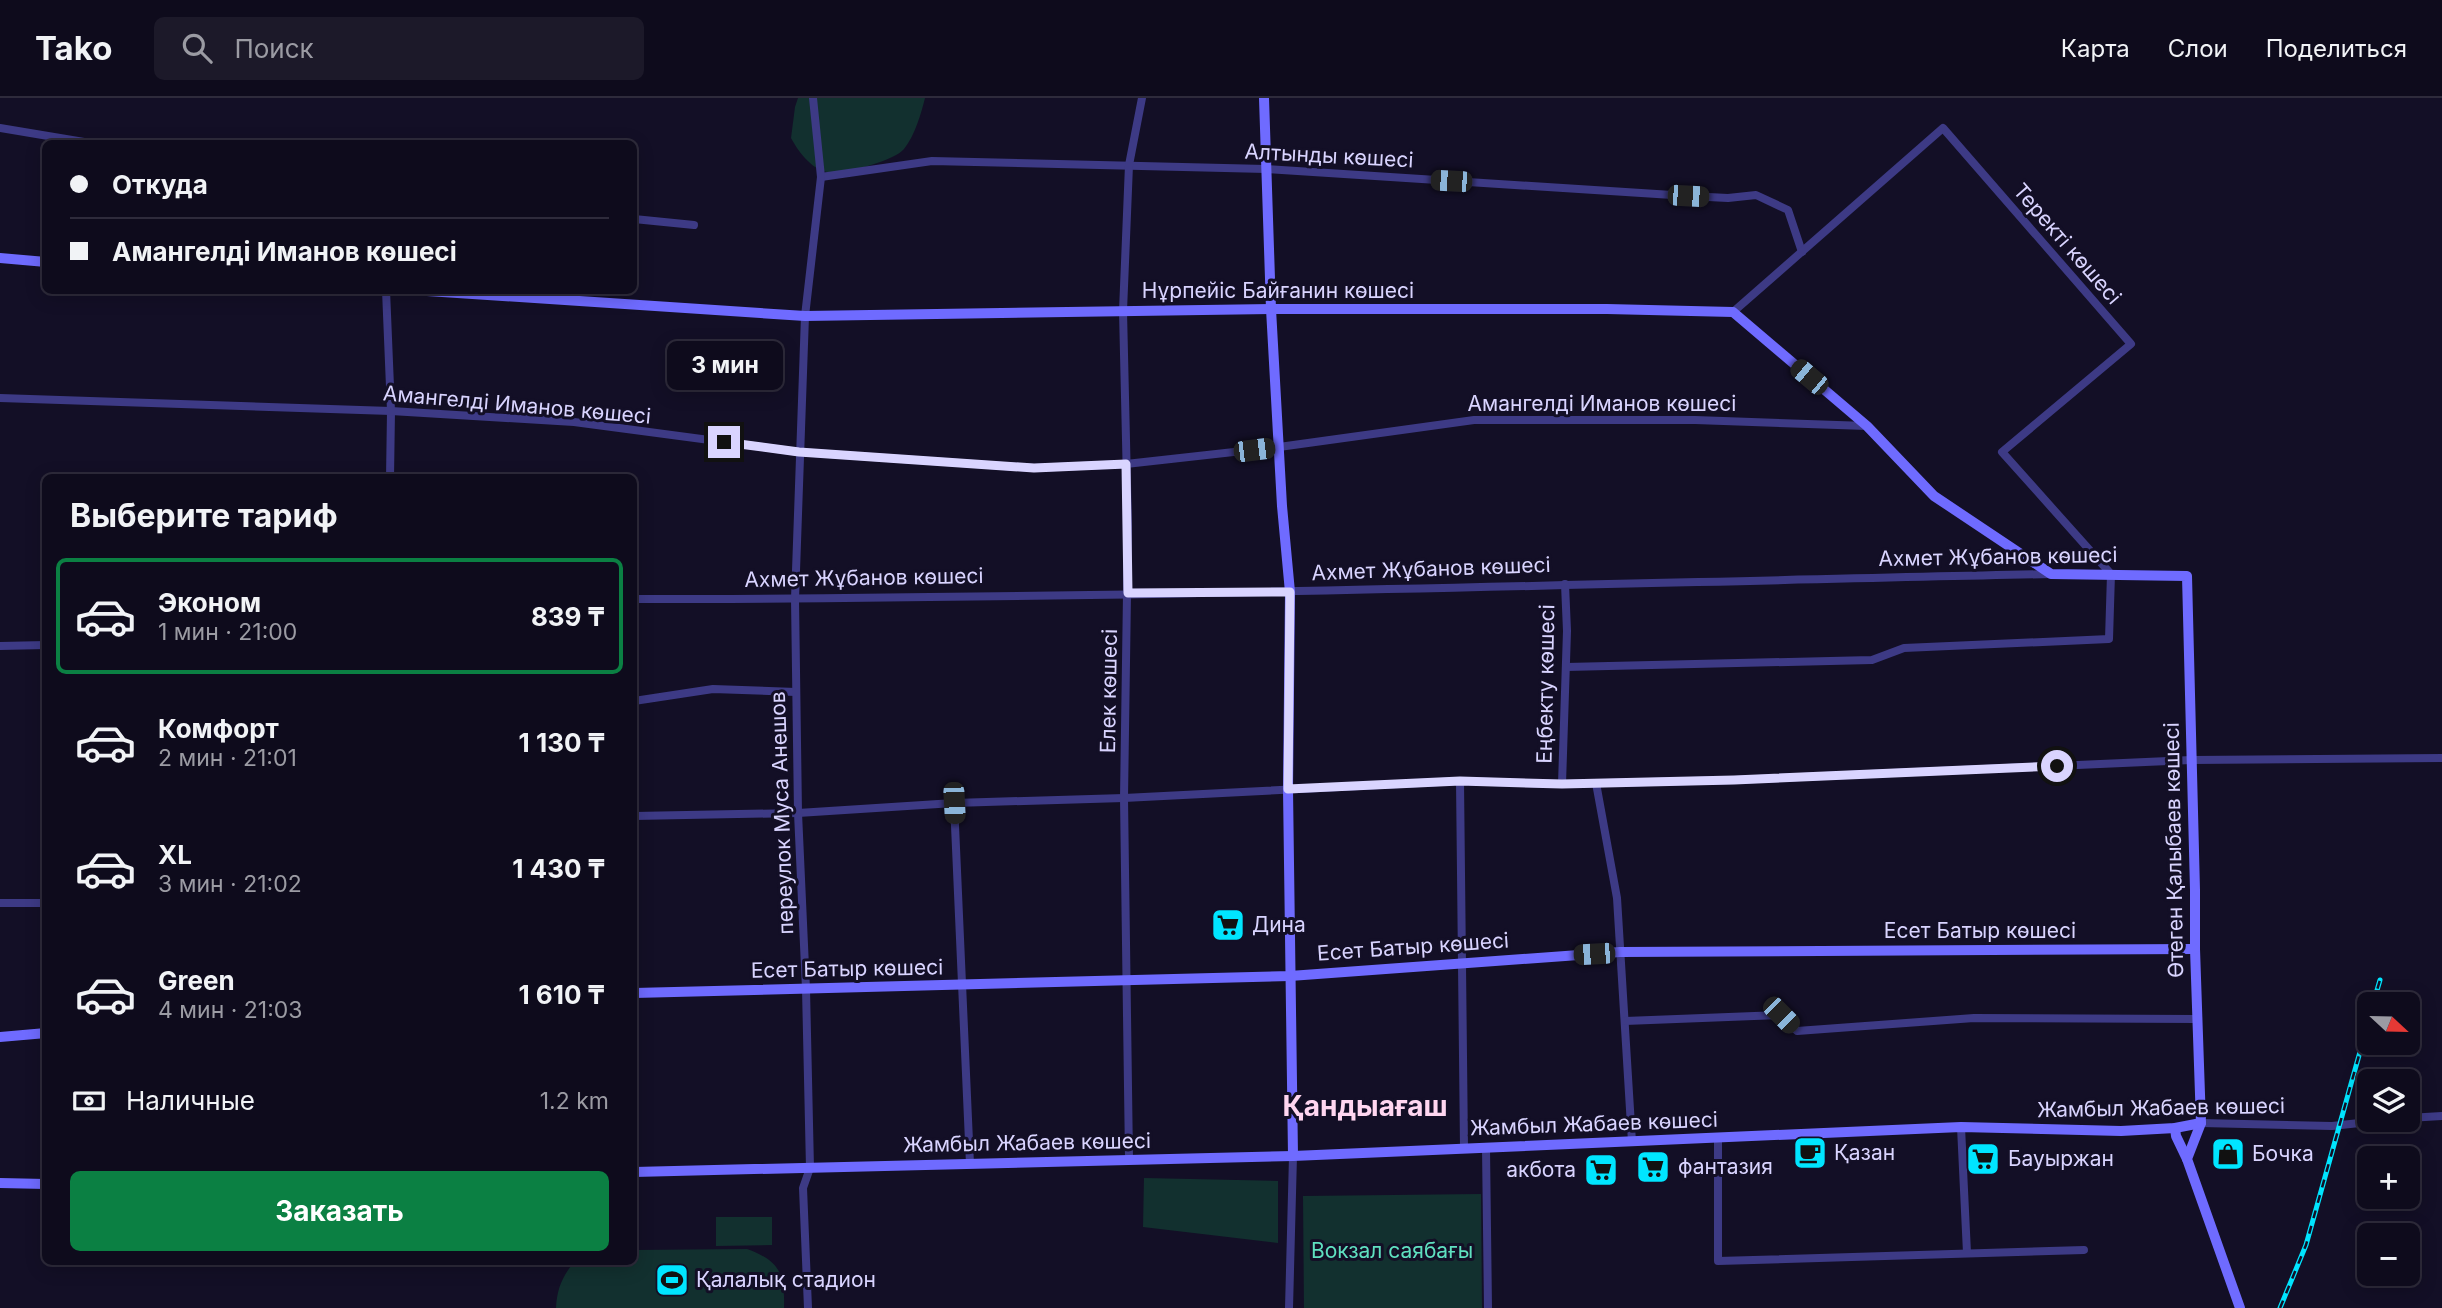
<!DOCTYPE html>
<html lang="ru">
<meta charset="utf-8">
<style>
:root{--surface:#0e0b1c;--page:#1c1929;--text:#f1f3f6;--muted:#9b9ba3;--line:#2e2b3b;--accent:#0b8043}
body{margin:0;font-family:Inter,sans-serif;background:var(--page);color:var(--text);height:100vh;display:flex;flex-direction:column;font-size:26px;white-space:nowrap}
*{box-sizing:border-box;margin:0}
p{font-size:23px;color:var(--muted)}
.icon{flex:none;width:38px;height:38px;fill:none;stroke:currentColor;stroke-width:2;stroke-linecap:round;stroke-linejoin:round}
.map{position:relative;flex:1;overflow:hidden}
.details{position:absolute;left:42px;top:376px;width:595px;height:791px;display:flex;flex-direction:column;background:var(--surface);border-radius:10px;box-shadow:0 4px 18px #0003,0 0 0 2px var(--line)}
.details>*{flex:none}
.hud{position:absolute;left:42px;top:42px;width:595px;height:154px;border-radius:10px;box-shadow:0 4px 18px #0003,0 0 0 2px var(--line);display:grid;align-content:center;height:154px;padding:0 28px;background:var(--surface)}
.needle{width:46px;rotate:112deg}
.controls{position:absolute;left:2357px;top:894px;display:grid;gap:14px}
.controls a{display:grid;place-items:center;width:63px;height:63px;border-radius:10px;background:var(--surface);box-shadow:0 4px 18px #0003,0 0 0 2px var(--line);font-size:35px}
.end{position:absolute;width:32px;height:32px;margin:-16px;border:9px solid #d9d4ff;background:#111;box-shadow:0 0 0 4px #111}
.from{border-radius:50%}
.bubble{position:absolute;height:49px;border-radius:10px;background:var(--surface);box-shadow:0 4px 18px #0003,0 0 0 2px var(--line);font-size:23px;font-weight:700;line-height:49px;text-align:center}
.car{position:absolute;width:21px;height:42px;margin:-21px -10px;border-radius:9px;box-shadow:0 0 5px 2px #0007;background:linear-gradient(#222 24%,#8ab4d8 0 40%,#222 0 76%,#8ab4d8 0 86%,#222 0)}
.hud b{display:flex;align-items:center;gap:24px;height:66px;font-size:26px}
.hud b+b{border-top:2px solid var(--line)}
.hud i{width:18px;height:18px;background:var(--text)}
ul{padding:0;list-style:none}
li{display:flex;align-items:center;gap:21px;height:116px;margin:0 14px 10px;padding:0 14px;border:4px solid transparent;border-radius:10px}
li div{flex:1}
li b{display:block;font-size:26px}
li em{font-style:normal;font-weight:700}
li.active{border-color:var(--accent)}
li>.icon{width:63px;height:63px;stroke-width:1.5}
h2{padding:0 28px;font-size:32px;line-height:84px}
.pay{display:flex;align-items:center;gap:18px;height:77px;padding:0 28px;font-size:26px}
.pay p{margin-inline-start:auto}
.cta{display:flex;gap:14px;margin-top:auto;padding:14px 28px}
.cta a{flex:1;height:80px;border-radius:10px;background:var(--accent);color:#fff;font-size:28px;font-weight:700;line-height:80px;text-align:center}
header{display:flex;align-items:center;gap:42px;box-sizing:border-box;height:98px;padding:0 35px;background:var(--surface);border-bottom:2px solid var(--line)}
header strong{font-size:33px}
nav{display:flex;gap:38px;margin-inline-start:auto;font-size:24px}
.search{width:490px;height:63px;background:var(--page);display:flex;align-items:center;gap:18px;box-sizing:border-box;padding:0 24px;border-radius:10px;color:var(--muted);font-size:26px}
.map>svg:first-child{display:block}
.green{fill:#12302f}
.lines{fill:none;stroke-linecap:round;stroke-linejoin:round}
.street{stroke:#3d3a85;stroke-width:8}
.secondary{stroke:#6f6bff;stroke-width:10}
.rail-casing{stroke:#00e5ff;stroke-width:5}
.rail{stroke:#130f26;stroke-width:2.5;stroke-dasharray:8;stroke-linecap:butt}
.route{stroke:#d9d4ff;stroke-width:9}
.labels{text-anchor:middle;stroke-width:6;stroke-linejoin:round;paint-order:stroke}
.street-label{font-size:21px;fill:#d9d4ff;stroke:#130f26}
.poi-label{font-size:21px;fill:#d9d4ff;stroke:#130f26;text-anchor:start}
.park-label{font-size:21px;fill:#5fe0c0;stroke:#130f26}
.district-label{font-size:28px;font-weight:bold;fill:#ffd6f0;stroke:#130f26}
</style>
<header>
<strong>Tako</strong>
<div class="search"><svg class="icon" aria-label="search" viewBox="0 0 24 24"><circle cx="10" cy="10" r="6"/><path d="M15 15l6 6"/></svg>Поиск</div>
<nav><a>Карта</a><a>Слои</a><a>Поделиться</a></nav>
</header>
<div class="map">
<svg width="2442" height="1210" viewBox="0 0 2442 1210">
<rect width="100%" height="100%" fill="#130f26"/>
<g class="green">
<path d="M798,0H925C921,16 915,37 904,51C894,63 842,77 827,74C811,71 798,53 791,40L795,9Z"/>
<path d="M1144,1080L1278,1083V1145L1143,1129Z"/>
<path d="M1481,1096L1482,1210H1304L1303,1098Z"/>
<path d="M716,1119H772V1147L716,1148Z"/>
<path d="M747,1151C780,1163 785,1176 784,1210H556C557,1191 562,1179 574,1164H634V1152Z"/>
</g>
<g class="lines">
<g class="street">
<path d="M0,30L96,46"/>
<path d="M821,79L932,63L1266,71L1688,98L1728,100L1756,97L1788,112L1802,154"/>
<path d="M634,121L694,127"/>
<path d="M386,192L391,313L390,380"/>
<path d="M0,300L391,313L574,324L799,354L1034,370L1126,366L1279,349L1474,322H1695L1867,328"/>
<path d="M634,501C1106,501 1579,486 2051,476"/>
<path d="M0,548L46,547"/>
<path d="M1566,569L1872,562L1904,550L2109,541L2111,476L2002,354L2131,246L1943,30L1733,214"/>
<path d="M634,603L713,591L796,594"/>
<path d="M1460,683L1464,1050"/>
<path d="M1596,685L1617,800L1632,1044"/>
<path d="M1562,686L1567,533L1565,486"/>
<path d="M954,705L970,1066"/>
<path d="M634,718L798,715L954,705L1124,700L1460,683L1562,686L1734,682L2191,662L2442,660"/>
<path d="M0,805H46"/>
<path d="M1625,923L1781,917L1797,933L1974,920L2197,921"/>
<path d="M2408,1020L2442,1018"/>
<path d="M2201,1025L2332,1028L2387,1022"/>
<path d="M1961,1029L1967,1155"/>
<path d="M1718,1040V1163L2084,1152"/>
<path d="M1486,1050L1488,1210"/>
<path d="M1129,1061L1124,700L1128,428L1123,213L1129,67L1142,0"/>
<path d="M808,1210L803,1090L810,1070L806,891L798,715L795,501L805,218L821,79L813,0"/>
<path d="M1289,1210L1293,1058"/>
</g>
<g class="secondary">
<path d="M1264,0L1271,211L1282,408L1290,494L1288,691L1293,1058"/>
<path d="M0,160L46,164"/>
<path d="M412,192L805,218L1271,211H1607L1733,214L1867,328L1934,398L2051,476L2187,478L2195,792V851L2201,1025L2187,1061L2240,1210"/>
<path d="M634,895L1290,878L1620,854L2195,851"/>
<path d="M0,939L46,935"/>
<path d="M2175,1030L2176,1038L2187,1061"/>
<path d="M634,1074L1293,1058L1961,1029L2121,1033L2175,1030L2201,1025"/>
<path d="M0,1085L46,1086"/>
</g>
<defs>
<g id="rail">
<path d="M2373,906L2380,882"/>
<path d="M2280,1210L2306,1147L2370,918"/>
</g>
</defs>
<use href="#rail" class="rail-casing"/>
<use href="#rail" class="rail"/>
</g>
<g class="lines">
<path class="route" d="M724,344L799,354L1034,370L1126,366L1128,495L1290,494L1288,691L1460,683L1562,686L1734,682L2057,668"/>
</g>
<defs>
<symbol id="supermarket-square" viewBox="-11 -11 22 22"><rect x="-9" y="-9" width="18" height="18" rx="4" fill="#00e5ff" stroke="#130f26"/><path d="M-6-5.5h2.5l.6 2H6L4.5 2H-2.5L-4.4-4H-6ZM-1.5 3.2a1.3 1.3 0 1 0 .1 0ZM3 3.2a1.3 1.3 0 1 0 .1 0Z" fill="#111"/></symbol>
<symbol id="cafe-square" viewBox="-11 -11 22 22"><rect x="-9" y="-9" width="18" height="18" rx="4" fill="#00e5ff" stroke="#130f26"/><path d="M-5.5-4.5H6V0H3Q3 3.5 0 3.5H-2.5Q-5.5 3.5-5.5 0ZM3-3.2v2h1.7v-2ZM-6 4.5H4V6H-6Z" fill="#111"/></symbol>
<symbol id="shop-square" viewBox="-11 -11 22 22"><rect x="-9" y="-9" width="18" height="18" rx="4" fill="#00e5ff" stroke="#130f26"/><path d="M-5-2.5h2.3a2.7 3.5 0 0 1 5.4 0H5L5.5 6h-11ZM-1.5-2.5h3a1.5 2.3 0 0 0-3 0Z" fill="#111"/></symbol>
<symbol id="stadium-square" viewBox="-11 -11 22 22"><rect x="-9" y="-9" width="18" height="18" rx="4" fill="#00e5ff" stroke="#130f26"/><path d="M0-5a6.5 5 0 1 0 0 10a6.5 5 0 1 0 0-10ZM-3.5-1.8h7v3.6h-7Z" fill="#111"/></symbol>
</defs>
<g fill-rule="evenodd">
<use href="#supermarket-square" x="1209" y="808" width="38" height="38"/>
<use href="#cafe-square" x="1791" y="1036" width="38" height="38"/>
<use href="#shop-square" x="2209" y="1037" width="38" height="38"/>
<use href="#supermarket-square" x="1964" y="1042" width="38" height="38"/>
<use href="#supermarket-square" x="1634" y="1050" width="38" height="38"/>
<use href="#supermarket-square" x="1582" y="1053" width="38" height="38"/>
<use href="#stadium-square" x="653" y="1163" width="38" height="38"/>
</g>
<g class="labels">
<g class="street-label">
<text transform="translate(1329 58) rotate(3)" y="7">Алтынды көшесі</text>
<text transform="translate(2067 146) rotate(49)" y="7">Теректі көшесі</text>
<text x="1278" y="200">Нұрпейіс Байғанин көшесі</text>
<text x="1602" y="313">Амангелді Иманов көшесі</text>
<text transform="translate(517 307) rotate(5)" y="7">Амангелді Иманов көшесі</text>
<text transform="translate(1998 459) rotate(-1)" y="7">Ахмет Жұбанов көшесі</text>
<text transform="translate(1431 471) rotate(-2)" y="7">Ахмет Жұбанов көшесі</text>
<text transform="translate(864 480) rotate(-1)" y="7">Ахмет Жұбанов көшесі</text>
<text transform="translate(1546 586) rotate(-89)" y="7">Еңбекту көшесі</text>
<text transform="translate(1109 593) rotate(-89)" y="7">Елек көшесі</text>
<text transform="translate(782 715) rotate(-92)" y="7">переулок Муса Анешов</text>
<text transform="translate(2174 752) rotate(-91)" y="7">Өтеген Қалыбаев көшесі</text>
<text x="1980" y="840">Есет Батыр көшесі</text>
<text transform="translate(1413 849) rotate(-4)" y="7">Есет Батыр көшесі</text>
<text transform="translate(847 871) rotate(-1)" y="7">Есет Батыр көшесі</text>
<text transform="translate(2161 1010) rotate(-1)" y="7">Жамбыл Жабаев көшесі</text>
<text transform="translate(1594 1026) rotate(-2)" y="7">Жамбыл Жабаев көшесі</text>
<text transform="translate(1027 1045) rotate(-1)" y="7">Жамбыл Жабаев көшесі</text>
</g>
<g class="poi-label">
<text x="1252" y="834">Дина</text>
<text x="1834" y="1062">Қазан</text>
<text x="2252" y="1063">Бочка</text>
<text x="2008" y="1068">Бауыржан</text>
<text x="1678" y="1076">фантазия</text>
<text x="1576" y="1079" text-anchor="end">акбота</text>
<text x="696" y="1189">Қалалық стадион</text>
</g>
<g class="park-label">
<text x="1392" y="1160">Вокзал саябағы</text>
</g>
<g class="district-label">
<text x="1365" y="1018">Қандыағаш</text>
</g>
</g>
</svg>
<div class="controls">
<a><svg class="needle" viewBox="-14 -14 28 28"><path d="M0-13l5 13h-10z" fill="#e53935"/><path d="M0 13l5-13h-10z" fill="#9b9ba3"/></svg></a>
<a><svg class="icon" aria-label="layers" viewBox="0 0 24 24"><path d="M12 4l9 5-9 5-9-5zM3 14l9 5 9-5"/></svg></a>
<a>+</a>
<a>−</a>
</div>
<i class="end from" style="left:2057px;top:668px"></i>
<i class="end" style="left:724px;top:344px"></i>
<div class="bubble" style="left:667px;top:243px;width:116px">3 мин</div>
<i class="car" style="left:1451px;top:83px;rotate:273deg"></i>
<i class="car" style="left:1688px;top:98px;rotate:93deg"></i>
<i class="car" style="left:1809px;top:279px;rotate:310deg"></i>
<i class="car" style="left:1254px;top:352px;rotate:83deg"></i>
<i class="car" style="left:954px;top:705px;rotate:177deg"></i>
<i class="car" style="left:1594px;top:856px;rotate:267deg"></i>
<i class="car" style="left:1781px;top:917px;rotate:135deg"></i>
<div class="hud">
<b><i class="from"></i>Откуда</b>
<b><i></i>Амангелді Иманов көшесі</b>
</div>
<section class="details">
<h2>Выберите тариф</h2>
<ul>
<li class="active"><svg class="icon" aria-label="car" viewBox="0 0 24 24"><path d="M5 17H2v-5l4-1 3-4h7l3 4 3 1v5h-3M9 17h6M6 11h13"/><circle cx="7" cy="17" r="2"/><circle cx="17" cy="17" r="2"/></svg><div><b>Эконом</b><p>1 мин · 21:00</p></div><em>839 ₸</em></li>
<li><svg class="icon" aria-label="car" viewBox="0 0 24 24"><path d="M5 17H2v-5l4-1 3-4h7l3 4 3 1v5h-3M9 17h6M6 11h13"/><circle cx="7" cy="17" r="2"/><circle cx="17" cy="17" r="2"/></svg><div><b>Комфорт</b><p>2 мин · 21:01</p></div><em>1 130 ₸</em></li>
<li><svg class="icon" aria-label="car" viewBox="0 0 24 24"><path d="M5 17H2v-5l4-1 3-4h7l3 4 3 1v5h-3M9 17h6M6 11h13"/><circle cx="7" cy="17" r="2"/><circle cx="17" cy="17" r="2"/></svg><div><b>XL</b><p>3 мин · 21:02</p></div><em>1 430 ₸</em></li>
<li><svg class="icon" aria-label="car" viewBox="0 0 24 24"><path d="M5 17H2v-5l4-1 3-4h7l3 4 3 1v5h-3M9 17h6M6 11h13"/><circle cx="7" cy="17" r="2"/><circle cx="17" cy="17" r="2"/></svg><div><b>Green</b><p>4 мин · 21:03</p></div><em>1 610 ₸</em></li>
</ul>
<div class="pay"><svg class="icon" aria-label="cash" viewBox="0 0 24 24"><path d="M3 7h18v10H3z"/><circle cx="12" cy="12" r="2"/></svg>Наличные<p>1.2 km</p></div>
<div class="cta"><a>Заказать</a></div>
</section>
</div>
